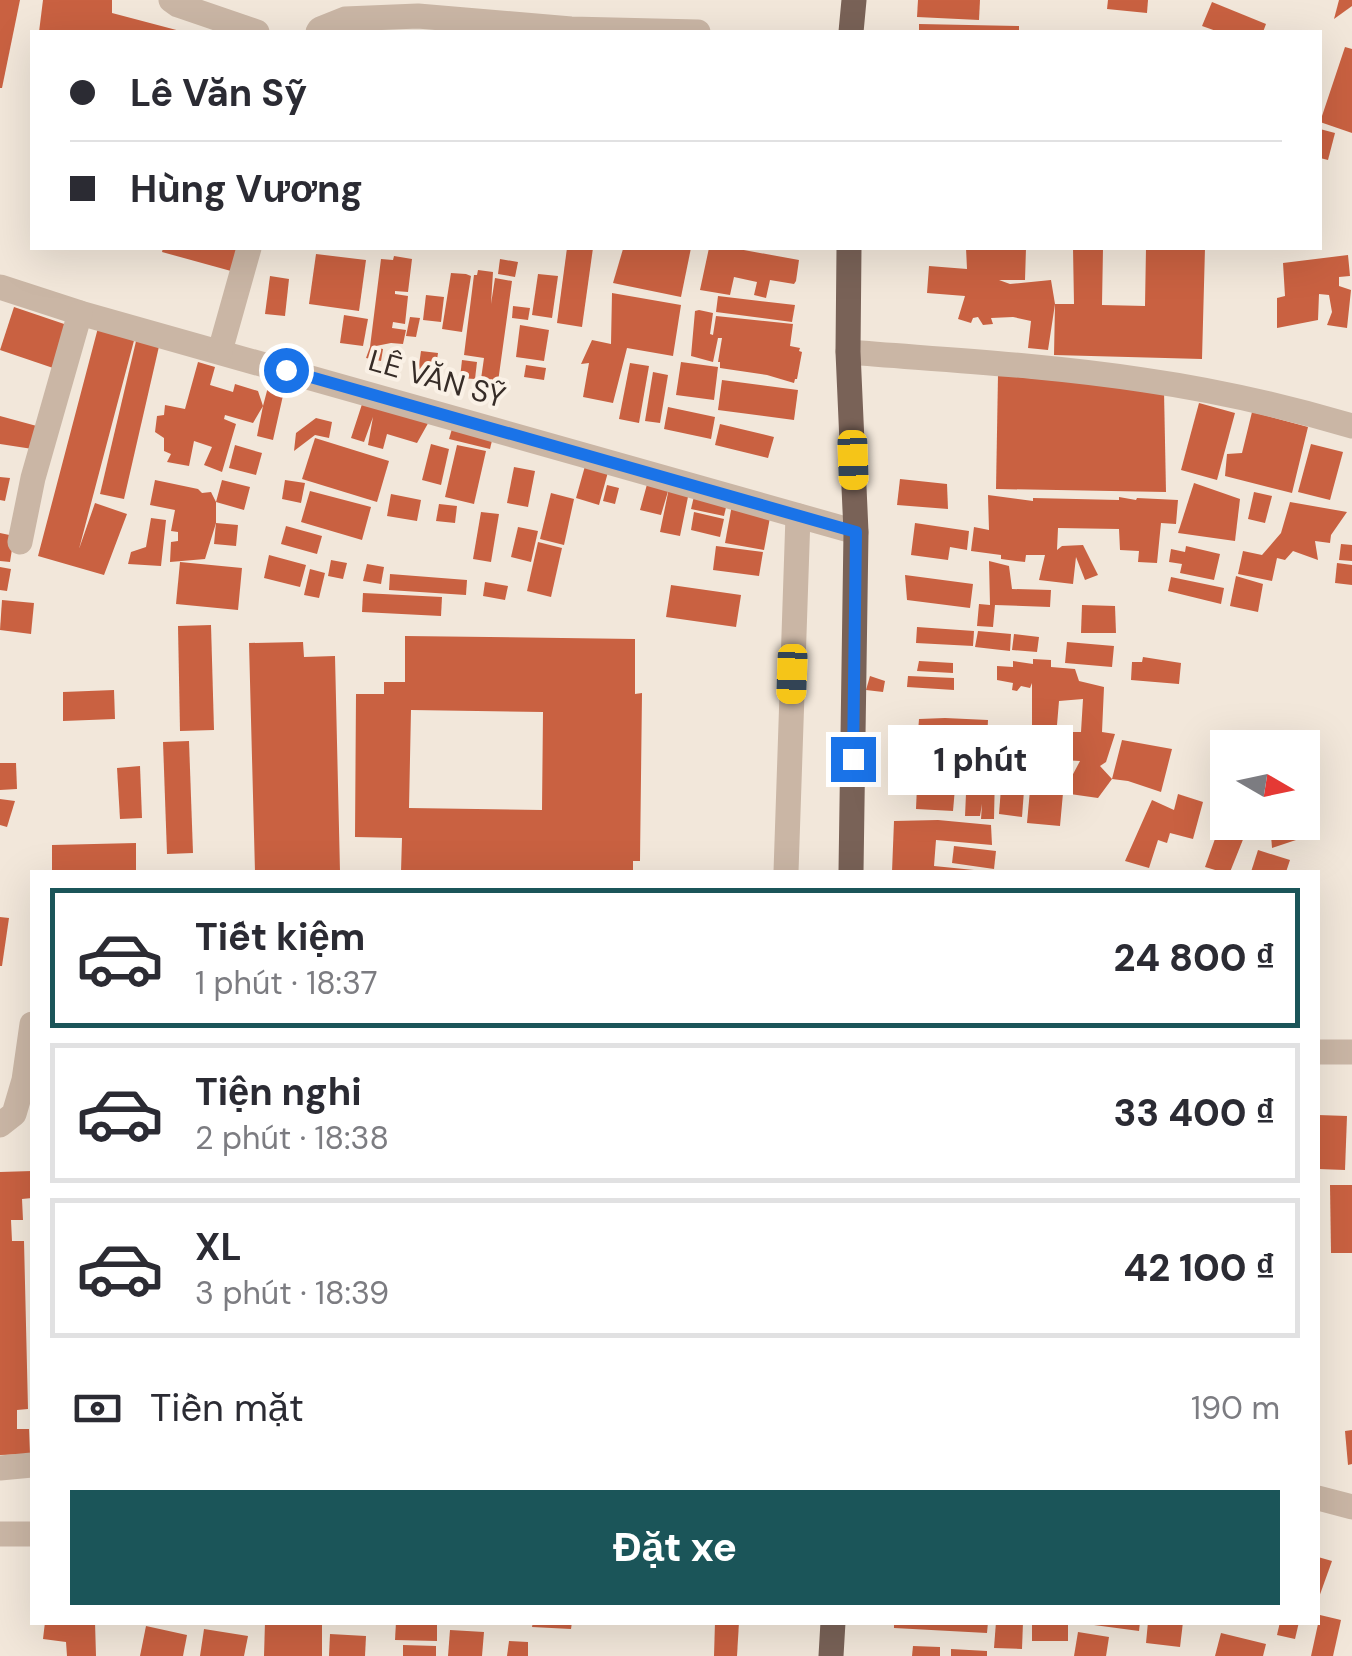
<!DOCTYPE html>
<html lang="vi">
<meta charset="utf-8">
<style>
:root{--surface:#fff;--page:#f7f7f7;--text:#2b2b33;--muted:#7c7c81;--line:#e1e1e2;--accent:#1b5559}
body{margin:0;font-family:"DM Sans",sans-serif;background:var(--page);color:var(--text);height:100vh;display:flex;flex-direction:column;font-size:38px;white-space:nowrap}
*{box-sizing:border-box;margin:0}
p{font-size:32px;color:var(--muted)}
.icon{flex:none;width:55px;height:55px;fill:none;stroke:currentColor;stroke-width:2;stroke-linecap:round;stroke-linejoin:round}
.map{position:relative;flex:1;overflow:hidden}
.details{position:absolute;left:30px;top:870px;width:1290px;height:755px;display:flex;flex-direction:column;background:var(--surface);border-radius:0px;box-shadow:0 10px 40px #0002}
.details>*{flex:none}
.hud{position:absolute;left:30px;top:30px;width:1292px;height:220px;border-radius:0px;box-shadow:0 10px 40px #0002;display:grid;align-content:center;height:220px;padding:0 40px;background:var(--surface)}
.needle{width:65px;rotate:99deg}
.tools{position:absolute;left:1210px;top:730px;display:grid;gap:20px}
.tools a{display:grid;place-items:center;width:110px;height:110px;border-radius:0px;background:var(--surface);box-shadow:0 10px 40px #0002;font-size:50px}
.end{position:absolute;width:45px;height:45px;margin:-22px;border:12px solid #1a73e8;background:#fff;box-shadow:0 0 0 5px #fff}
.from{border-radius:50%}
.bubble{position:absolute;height:70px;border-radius:0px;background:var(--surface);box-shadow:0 10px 40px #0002;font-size:32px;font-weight:800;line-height:70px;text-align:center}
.car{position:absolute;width:30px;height:60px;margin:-30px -15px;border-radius:12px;box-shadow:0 0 8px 2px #0007;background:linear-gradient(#f5c518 24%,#345 0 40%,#f5c518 0 76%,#345 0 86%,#f5c518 0)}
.hud b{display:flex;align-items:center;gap:35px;height:95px;font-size:38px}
.hud b+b{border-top:2px solid var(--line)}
.hud i{width:25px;height:25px;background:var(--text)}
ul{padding:18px 0 0;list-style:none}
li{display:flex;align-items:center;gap:30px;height:140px;margin:0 20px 15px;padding:0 20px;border:5px solid var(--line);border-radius:0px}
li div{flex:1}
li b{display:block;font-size:38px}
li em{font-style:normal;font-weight:800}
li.current{border-color:var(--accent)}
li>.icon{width:90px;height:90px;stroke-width:1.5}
.pay{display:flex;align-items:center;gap:25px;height:110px;padding:0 40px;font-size:38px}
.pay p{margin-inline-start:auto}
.button{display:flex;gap:20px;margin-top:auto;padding:20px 40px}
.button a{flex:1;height:115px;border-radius:0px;background:var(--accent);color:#fff;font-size:40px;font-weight:800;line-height:115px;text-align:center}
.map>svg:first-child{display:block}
.building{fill:#c96141;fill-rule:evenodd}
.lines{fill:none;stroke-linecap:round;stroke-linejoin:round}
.minor{stroke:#cab6a5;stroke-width:25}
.major{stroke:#796257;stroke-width:25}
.route{stroke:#1a73e8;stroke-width:12}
.labels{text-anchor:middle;stroke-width:8;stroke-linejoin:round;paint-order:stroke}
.street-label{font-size:30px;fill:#362c27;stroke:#faf1e6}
</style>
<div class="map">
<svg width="1352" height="1656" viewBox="0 0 1352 1656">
<rect width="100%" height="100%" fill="#f2e7da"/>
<g class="building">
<path d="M0,0H20L2,88H0Z"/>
<path d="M43,0H112V13L184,32H39Z"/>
<path d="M918,0H980L979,20L917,17Z"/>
<path d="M1108,0H1148L1147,13L1107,9Z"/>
<path d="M1339,0H1352V6L1334,19Z"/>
<path d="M1212,2L1266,24L1263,32H1219L1202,26Z"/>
<path d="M919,24L1019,26V32H919Z"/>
<path d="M1345,47L1352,49V133L1320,122Z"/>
<path d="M1320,129L1335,133L1328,160L1320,158Z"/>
<path d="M163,248H237L231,271L162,252Z"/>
<path d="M567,248H593L582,327L557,323Z"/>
<path d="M626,248H691L681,297L613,283L623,249Z"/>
<path d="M709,248H733L799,260L796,281L794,284L770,280L766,298L754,295L757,282L734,277L730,295L700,290Z"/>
<path d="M966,248H1026L1025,280H999L1010,284L1051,280L1055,304H1074L1073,248H1103L1102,305L1145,306L1146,248H1205L1202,359L1054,355L1055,304L1048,350L1028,348L1031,321L1013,317L991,318L993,324L983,325L978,317L973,318L971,323L958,319L965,296L927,293L929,266L967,269Z"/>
<path d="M316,254L366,260L359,311L309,304Z"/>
<path d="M1348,255L1350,276L1339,277V286L1351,290L1347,328L1327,325L1332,312L1329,295L1319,294L1318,320L1277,328V298L1285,296L1283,263Z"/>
<path d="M394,256L412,259L408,292L395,291V294L408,296L405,324L393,322L392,328L406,330L403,344L391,343L371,347L383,349L381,361L366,358L370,347L381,259L393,260Z"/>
<path d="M500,259L518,262L515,277L498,274Z"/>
<path d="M478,270L493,272L491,304L495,278L512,281L498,382L481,379L484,358L464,355L474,275H477Z"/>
<path d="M451,273L466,274L471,276L462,332L442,329Z"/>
<path d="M538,274L558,276L552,318L532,315Z"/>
<path d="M270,276L289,279L285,316L265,314Z"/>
<path d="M612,293L681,305L673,356L627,348L613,403L583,397L589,363L581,364L592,340L611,344Z"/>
<path d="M426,295L444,297L441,322L423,320Z"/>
<path d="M718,296L795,305L792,322L716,312Z"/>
<path d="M513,306L530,308L528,320L512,318Z"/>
<path d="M14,307L73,327L59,370L0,350Z"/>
<path d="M699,310L713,313L710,334L713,335L716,316L793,324L790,346L800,348L799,351L802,352L797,379H795L794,383L767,375L720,368V362H718L722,338H718L713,362L691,356L695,311Z"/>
<path d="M344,315L368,319L363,346L340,343Z"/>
<path d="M410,317L420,318L416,337L406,336Z"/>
<path d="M99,324L136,333L79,549L95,503L127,514L104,575L38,556Z"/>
<path d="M520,325L549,330L544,361L516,357Z"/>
<path d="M137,337L160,342L124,499L100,494Z"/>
<path d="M388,350L401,352L398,367L386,365Z"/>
<path d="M421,351L438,353L435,374L418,372Z"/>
<path d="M462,360L477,362L475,379L460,378Z"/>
<path d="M198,362L215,367L210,385L233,392L235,384L258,391L263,406L268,387L284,391L273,440L257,436L263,406L253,423L225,415L224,419L236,424L222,472L204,465L212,447L194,441L189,466L167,462L171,454L164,451V438L155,432L157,416L164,415L165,405L185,409Z"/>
<path d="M681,362L718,367L714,400L676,395Z"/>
<path d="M630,363L649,366L639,423L619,419Z"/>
<path d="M526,365L546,368L544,380L524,377Z"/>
<path d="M653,372L668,375L660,423L645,421Z"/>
<path d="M998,375L1164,391L1166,492L996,489Z"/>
<path d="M722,380L798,390L794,420L718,410Z"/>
<path d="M364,398L431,418L417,443L387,434L383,449L368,445L373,417L364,442L351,438Z"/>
<path d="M1199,403L1235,413L1217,480L1181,470Z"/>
<path d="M668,407L715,417L711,439L664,429Z"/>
<path d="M1252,412L1308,427L1292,493L1225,476L1227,454L1242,453Z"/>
<path d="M0,416L44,428L39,450L0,444Z"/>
<path d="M316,418L332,422L329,438L315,435L294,451L296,433Z"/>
<path d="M454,422L494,432L490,449L449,439Z"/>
<path d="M720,424L774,437L768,458L715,445Z"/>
<path d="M315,438L389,461L377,502L302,479Z"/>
<path d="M431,444L449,449L441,485L422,480Z"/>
<path d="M1311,444L1343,452L1330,500L1298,492Z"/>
<path d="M235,445L262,453L256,475L229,468Z"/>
<path d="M457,445L486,451L474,504L445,497Z"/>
<path d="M585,466L608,472L599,505L576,498Z"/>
<path d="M514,467L535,471L528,507L507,503Z"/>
<path d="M0,477L10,478L5,501L0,500Z"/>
<path d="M649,477L690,487L680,536L660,532L669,488L661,515L640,510Z"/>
<path d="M900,479L947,484L948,509L897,505Z"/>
<path d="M155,480L198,489L202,493L211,492L216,502L222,480L250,487L244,510L216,502V523L205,559L170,562L171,542L178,541V532L171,531L175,510L150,505Z"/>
<path d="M285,480L305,483L301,503L282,499Z"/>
<path d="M1194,483L1240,499L1235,541L1178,533Z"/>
<path d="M607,485L619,488L615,504L603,501Z"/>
<path d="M310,491L371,507L362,540L301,522Z"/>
<path d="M695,492L728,499L724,516L691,509Z"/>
<path d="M1254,492L1272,496L1265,523L1248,519Z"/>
<path d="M551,493L574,499L564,545L540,539Z"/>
<path d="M391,494L421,500L417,521L387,516Z"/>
<path d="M988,495L1033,501V498L1119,500V497L1136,500L1137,498L1178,500L1176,524L1161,523L1157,563L1138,562L1139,551L1120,550L1119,529L1058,528L1057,550L1062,546L1083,545L1098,575L1085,580L1076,557L1073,584L1039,580L1045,555H1026L1025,562L1001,559V555L971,551L974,527L989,530Z"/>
<path d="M1290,502L1347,512L1331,535L1330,543L1315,541L1318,560L1293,551L1285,560L1277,558L1272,581L1238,574L1243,551L1262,555L1281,533Z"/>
<path d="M439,504L457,506L455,523L436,521Z"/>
<path d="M732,505L771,512L764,550L725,543Z"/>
<path d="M481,512L499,514L491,562L473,559Z"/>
<path d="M694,512L724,519L720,537L691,530Z"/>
<path d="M151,518L166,520L161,566L128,564L131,552L146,547Z"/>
<path d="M216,523L238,525L236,546L214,544Z"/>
<path d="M915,523L969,531L967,550L950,547L948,560L911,555Z"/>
<path d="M286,526L322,536L317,554L281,544Z"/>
<path d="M518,527L538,531L531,562L511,557Z"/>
<path d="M0,533L14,536L10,562L0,561Z"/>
<path d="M538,542L562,548L551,597L527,591Z"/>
<path d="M1341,544L1352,545V561L1339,560Z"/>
<path d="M716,546L763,552L759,576L713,570Z"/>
<path d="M1186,546L1220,554L1214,580L1180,573L1182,564L1169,562L1171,549L1185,552Z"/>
<path d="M269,555L306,565L300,587L264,578Z"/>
<path d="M331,560L347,563L343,579L328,576Z"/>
<path d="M989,561L1009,566L1012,589L1051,590L1050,607L995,605L993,627L977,626L979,604L990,605Z"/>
<path d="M180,562L242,568L238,610L176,604Z"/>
<path d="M1337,563L1352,565V585L1335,583Z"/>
<path d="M367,564L384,567L381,584L363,581Z"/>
<path d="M0,567L11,569L7,591L0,590Z"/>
<path d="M310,569L325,573L319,598L304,595Z"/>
<path d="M390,574L467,580L466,595L389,590Z"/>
<path d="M905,575L973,584L970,608L907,600Z"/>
<path d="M1236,576L1263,584L1258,612L1230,606Z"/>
<path d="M1171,577L1224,588L1221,604L1168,591Z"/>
<path d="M485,582L508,586L505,600L483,596Z"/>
<path d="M671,585L741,595L736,627L666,617Z"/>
<path d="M363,593L442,597L441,616L362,612Z"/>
<path d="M2,600L34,603L31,634L0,630Z"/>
<path d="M1082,605L1115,606L1116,633H1081Z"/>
<path d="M211,625L214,730L180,731L178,626Z"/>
<path d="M917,627L974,631L973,646L916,643Z"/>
<path d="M978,631L1011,634L1010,651L975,647Z"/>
<path d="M1014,634L1039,637L1037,652L1012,650Z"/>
<path d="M405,636L635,639V694L642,693L640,861H633V872H401L402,838L355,837L356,694H384V682H405ZM411,710L543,712L542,810L409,808Z"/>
<path d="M303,642L304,657L335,656L340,872H255L249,643Z"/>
<path d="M1067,642L1114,646L1112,667L1065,663Z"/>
<path d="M1143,657L1181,663L1179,684L1131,680L1132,662H1142Z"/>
<path d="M1033,659L1051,660V667L1075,669L1079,681L1104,687L1102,732L1115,734L1106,762L1100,766L1112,779L1122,740L1172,749L1161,792L1128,781L1112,779L1098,798L1063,793L1080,761L1046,759L1048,725L1032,726V683L1030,688L1021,686L1017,691L1012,690L1013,683L997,680V666L1013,667V661L1033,664ZM1083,699L1081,732H1064V725H1057L1059,701Z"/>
<path d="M919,661L953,663V673L917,671Z"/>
<path d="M870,676L885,681L883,692L866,690Z"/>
<path d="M908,676L954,678V690L907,687Z"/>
<path d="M114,690L115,719L63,721V692Z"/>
<path d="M945,718L988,720L986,761L894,757V738L944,734L918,732L919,719Z"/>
<path d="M189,741L193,853L167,854L163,742Z"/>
<path d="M1033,747V762L1016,763L1015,748Z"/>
<path d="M0,763H16L17,789L0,790Z"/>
<path d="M951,764V782H915V765Z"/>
<path d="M140,766L142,818L120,819L117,768Z"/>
<path d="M967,771L995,772L994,819H981L982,804L980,816H965Z"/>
<path d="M1002,775L1025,777L1022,817L999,814Z"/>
<path d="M917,786L955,788L953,811L916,809Z"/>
<path d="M1030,790L1063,793L1060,826L1027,823Z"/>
<path d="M1178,794L1203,802L1193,839L1170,833L1167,843L1158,840L1149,868L1125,861L1152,800L1174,810Z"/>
<path d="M0,799L15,801L7,827L0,825Z"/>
<path d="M1227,805L1228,822H1250L1230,872H1222L1205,867Z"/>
<path d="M938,820L991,825L992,845L936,840L934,866L974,870L973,872H892L894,821Z"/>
<path d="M1270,822H1298L1296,840L1272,848Z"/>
<path d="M136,843V872H52V845Z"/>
<path d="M954,846L996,851L994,869L952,863Z"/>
<path d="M1258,850L1290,860L1286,872H1251Z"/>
<path d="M0,917L9,918L2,966H0Z"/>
<path d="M1318,1115L1347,1116L1345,1170L1318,1169Z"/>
<path d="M32,1171V1198L22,1199L23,1220H11L12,1241H24L28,1409L17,1410V1429H29L30,1454L0,1455V1172Z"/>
<path d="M1330,1185H1352V1253H1331Z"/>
<path d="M1352,1430V1464L1348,1465L1345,1431Z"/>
<path d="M1318,1557L1332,1561L1318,1600Z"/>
<path d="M1320,1615L1341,1620L1333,1656H1311Z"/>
<path d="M45,1622H95L96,1656H67L66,1642L43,1639Z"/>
<path d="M265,1622H322V1656H264Z"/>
<path d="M396,1622H437V1641L395,1640Z"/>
<path d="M533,1622H572L571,1629L532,1627Z"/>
<path d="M715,1622H739L737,1656H714Z"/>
<path d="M894,1622H988L987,1633L894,1628Z"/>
<path d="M996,1622H1023L1022,1649L994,1648Z"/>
<rect x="1032" y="1622" width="36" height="19"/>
<path d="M1094,1622H1140L1139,1631L1094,1625Z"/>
<path d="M1148,1622H1183L1180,1647L1146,1643Z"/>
<path d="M1280,1622H1299L1295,1639L1277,1635Z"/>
<path d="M146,1626L187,1635L183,1656H140Z"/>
<path d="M204,1629L248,1636L244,1656H200Z"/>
<path d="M450,1630L484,1632L482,1656H448Z"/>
<path d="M1078,1632L1109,1637L1106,1656H1074Z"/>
<path d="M1221,1633L1266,1644L1263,1656H1215Z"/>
<path d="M330,1634L366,1636L365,1656H329Z"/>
<path d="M509,1641L528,1642V1656H507Z"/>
<path d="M403,1645L436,1646V1656H403Z"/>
<path d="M913,1646L940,1647V1656H912Z"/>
<path d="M951,1649L987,1651V1656H951Z"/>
</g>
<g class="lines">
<g class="minor">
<path d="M171,0L178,5L257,32"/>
<path d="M318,32L320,29L345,19L418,16L571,29L698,32"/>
<path d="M0,287L80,313L856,532"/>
<path d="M220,351L249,248"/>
<path d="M848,352C947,360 1046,365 1144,380C1214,390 1284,406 1352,426"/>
<path d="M20,542L33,478L80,313"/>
<path d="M786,872L798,516"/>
<path d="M1318,1052H1352"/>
<path d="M0,1125L14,1114L24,1080L32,1024"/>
<path d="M0,1468L32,1465"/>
<path d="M1318,1498L1352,1507"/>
<path d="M0,1534H32"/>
</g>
<g class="major">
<path d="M851,32L854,0"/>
<path d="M849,248L848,352L856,532L851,872"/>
<path d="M831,1656L833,1622"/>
</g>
</g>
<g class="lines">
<path class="route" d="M286,370L856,532L853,759"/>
</g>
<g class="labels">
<g class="street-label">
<text transform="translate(437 379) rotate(16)" y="10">LÊ VĂN SỸ</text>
</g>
</g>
</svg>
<div class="tools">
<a><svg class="needle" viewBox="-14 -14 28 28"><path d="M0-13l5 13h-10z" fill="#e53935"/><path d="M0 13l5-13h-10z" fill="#7c7c81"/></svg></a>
</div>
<i class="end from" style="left:286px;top:370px"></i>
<i class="end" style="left:853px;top:759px"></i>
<div class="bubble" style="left:888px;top:725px;width:185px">1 phút</div>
<i class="car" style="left:853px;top:460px;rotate:178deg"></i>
<i class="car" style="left:792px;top:674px;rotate:182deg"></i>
<div class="hud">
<b><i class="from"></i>Lê Văn Sỹ</b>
<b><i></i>Hùng Vương</b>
</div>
<section class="details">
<ul>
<li class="current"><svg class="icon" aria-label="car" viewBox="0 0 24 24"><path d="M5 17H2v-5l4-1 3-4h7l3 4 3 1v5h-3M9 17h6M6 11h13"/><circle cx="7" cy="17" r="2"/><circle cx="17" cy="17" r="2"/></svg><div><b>Tiết kiệm</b><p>1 phút · 18:37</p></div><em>24 800 ₫</em></li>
<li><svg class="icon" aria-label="car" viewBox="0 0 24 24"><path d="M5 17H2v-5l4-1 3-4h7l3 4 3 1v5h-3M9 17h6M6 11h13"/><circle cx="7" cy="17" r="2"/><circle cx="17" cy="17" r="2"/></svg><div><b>Tiện nghi</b><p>2 phút · 18:38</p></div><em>33 400 ₫</em></li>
<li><svg class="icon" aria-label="car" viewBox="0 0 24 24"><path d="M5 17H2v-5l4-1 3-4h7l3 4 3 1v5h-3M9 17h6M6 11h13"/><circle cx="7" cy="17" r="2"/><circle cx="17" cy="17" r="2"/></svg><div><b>XL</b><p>3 phút · 18:39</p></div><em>42 100 ₫</em></li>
</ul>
<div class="pay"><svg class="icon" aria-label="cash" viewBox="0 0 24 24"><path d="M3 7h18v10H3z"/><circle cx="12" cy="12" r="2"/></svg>Tiền mặt<p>190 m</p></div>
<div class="button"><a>Đặt xe</a></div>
</section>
</div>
